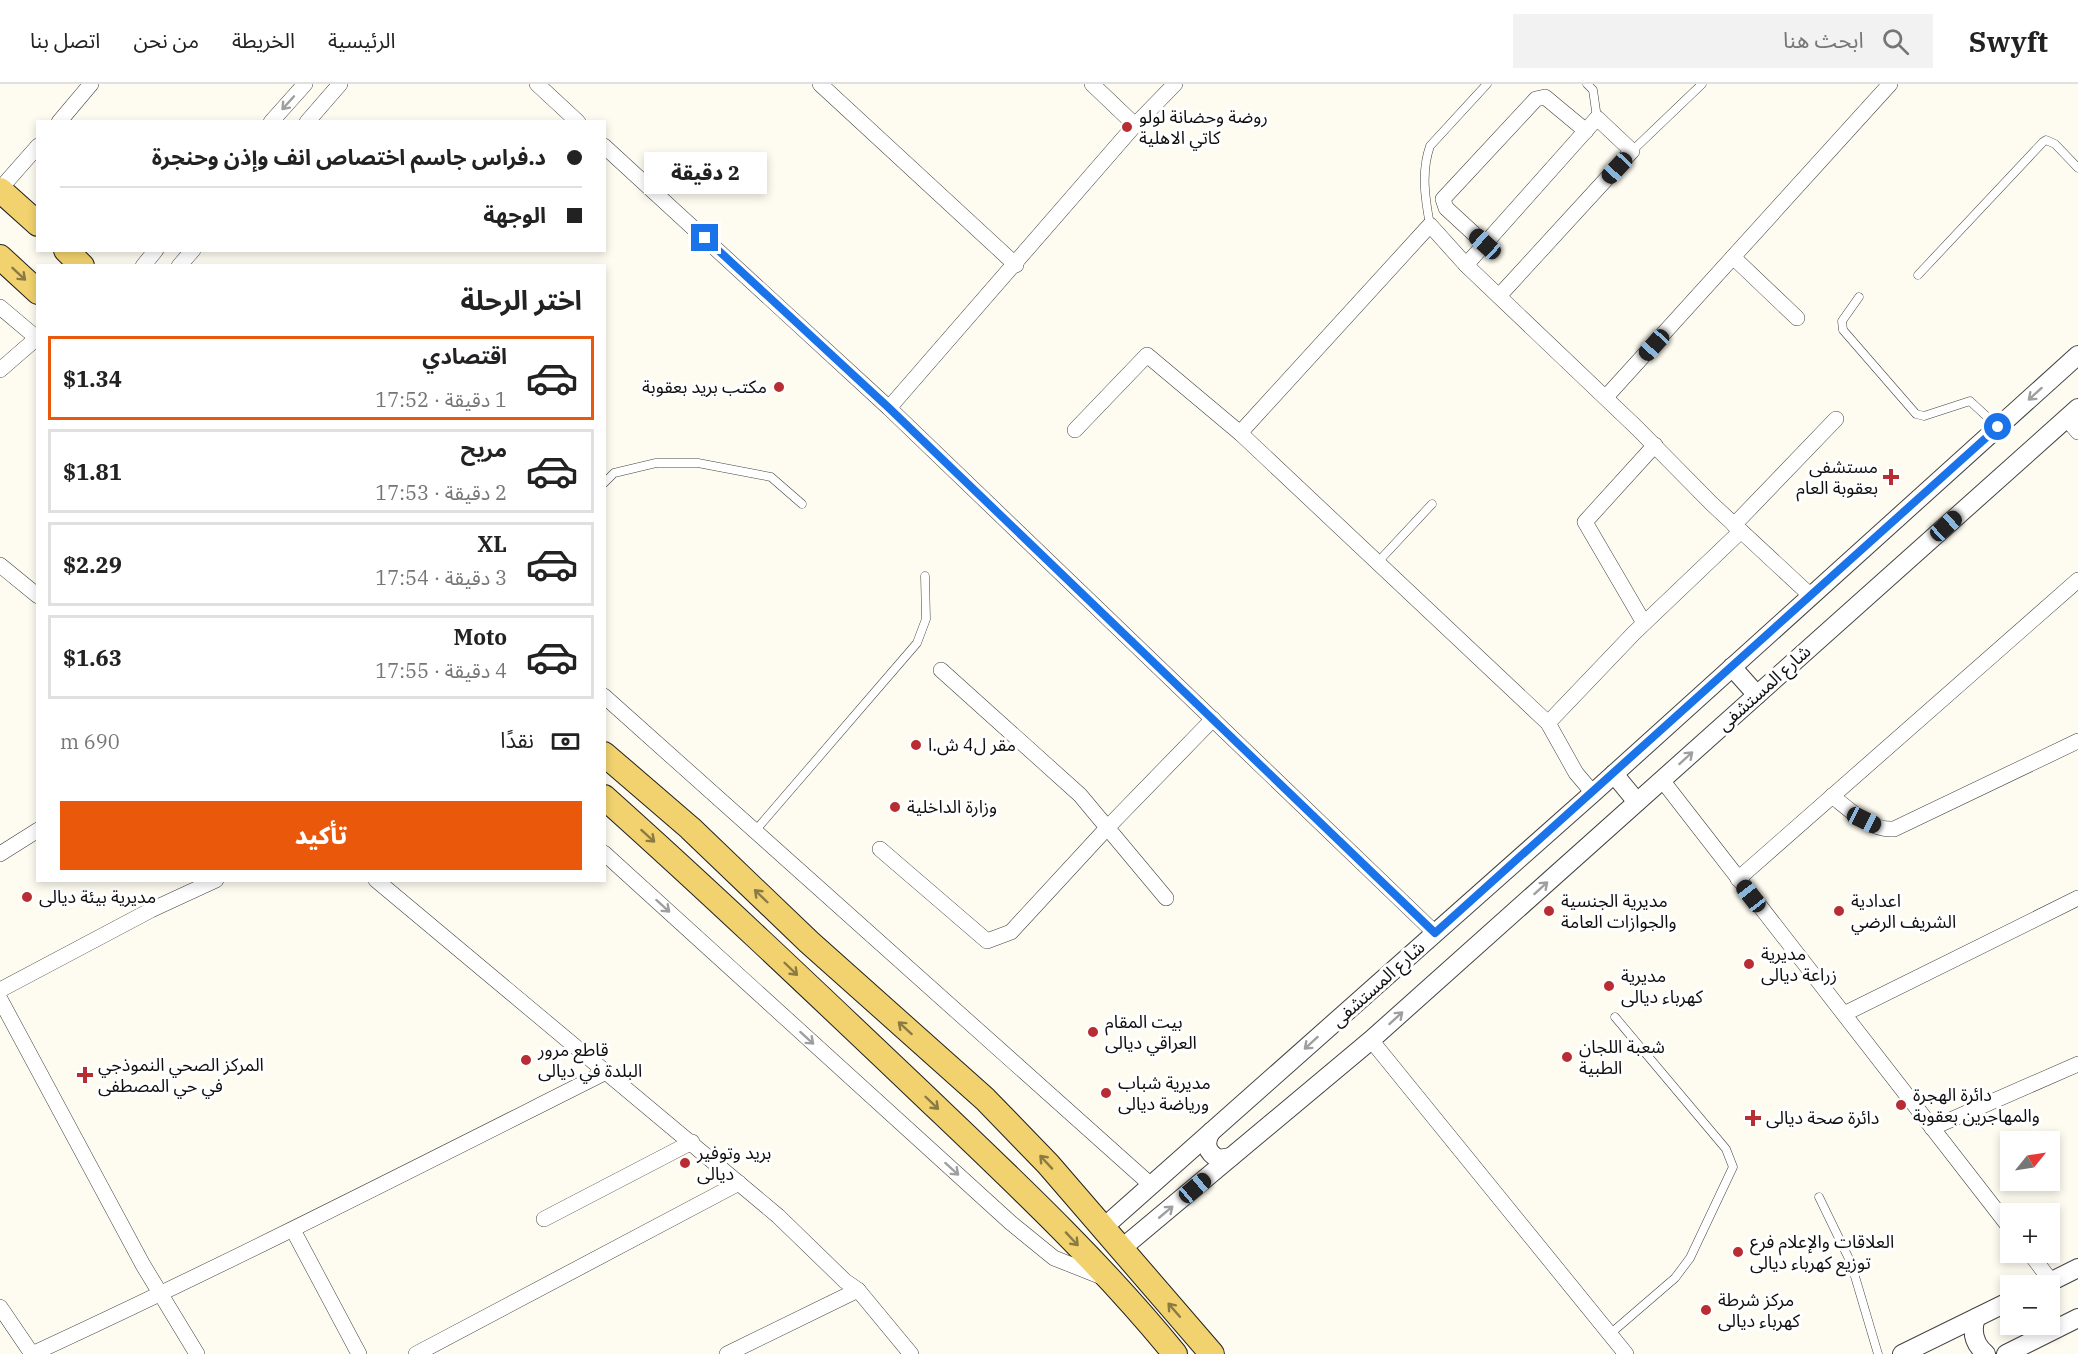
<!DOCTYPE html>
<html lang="ar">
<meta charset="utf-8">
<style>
:root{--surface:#fff;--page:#f2f2f2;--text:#222;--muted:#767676;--line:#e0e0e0;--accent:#ea580c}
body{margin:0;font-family:"IBM Plex Serif","Noto Sans Arabic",serif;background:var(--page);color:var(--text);direction:rtl;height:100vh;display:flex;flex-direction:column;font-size:22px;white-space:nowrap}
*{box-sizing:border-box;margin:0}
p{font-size:20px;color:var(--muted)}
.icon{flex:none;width:33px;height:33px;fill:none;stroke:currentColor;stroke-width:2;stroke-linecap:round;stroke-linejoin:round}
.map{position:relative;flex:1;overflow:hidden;direction:ltr}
.details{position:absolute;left:36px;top:180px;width:570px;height:618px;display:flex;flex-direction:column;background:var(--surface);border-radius:0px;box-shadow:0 3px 9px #0003;direction:rtl}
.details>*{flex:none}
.guide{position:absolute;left:36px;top:36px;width:570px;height:132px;border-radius:0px;box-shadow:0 3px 9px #0003;direction:rtl;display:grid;align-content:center;height:132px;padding:0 24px;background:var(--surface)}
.needle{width:39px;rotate:60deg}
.controls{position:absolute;left:2000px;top:1047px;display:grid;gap:12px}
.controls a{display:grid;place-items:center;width:60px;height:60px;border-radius:0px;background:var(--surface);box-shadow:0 3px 9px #0003;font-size:30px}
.end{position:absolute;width:27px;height:27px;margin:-14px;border:8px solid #1a73e8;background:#fff;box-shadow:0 0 0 3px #fff}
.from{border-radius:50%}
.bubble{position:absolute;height:42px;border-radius:0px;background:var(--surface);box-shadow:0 3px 9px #0003;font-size:20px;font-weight:800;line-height:42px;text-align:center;direction:rtl}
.car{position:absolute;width:18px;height:36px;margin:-18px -9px;border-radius:8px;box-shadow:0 0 4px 2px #0007;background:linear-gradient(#222 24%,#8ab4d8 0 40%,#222 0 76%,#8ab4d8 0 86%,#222 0)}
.guide b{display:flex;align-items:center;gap:21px;height:57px;font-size:22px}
.guide b+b{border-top:2px solid var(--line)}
.guide i{width:15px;height:15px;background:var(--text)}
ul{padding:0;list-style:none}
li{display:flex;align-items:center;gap:18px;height:84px;margin:0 12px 9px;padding:0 12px;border:3px solid var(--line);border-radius:0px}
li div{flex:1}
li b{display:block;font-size:22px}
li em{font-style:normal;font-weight:800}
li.selected{border-color:var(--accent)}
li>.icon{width:54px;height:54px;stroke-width:1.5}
h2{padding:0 24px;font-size:27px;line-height:72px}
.pay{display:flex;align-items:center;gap:15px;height:66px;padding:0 24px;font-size:22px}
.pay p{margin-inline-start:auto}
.primary-button{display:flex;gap:12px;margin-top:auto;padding:12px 24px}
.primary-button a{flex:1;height:69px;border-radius:0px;background:var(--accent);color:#fff;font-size:24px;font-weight:800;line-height:69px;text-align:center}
header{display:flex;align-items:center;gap:36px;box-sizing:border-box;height:84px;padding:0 30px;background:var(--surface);border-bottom:2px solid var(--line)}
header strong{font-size:28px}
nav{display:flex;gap:33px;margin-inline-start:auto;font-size:21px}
.search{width:420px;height:54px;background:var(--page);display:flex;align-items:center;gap:15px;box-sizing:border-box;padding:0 21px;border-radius:0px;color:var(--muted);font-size:22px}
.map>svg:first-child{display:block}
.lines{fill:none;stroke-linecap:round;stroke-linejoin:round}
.service-casing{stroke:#424242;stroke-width:9}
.minor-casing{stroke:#424242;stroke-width:16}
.tertiary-casing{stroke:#424242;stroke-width:20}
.primary-casing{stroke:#202020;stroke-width:26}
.service{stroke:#fff;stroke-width:8}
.minor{stroke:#fff;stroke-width:15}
.tertiary{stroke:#fff;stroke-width:18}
.primary{stroke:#f1d26e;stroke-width:24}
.oneway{stroke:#9f9f9f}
.oneway2{stroke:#8b7a43}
.route{stroke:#1a73e8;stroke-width:8}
.poi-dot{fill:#b82d33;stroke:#fff;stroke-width:2}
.labels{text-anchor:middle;stroke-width:6;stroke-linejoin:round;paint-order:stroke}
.poi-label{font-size:18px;fill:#0f0f0f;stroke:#fff;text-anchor:start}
.street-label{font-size:18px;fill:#0f0f0f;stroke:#fff}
</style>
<header>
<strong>Swyft</strong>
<div class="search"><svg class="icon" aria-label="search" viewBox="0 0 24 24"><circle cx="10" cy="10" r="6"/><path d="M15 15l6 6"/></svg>ابحث هنا</div>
<nav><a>الرئيسية</a><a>الخريطة</a><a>من نحن</a><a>اتصل بنا</a></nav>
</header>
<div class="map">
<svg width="2078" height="1270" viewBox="0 0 2078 1270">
<rect width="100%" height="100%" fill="#fefcf1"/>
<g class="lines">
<defs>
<g id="service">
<path d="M1587,0L1593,6L1597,34"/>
<path d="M1632,67L1702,0"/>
<path d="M1430,141C1425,114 1421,88 1430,62L1487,0"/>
<path d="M1918,191L2043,58L2046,56L2055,60L2078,84"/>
<path d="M1859,213L1842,237L1843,246L1916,330L1924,332L1970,317L1998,343"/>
<path d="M604,399L614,389L656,379H698L771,393L802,420"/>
<path d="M1377,479L1432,420"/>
<path d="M755,747L917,559L926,535L925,492"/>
<path d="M1819,1113L1851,1179L1878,1270"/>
<path d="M1610,1250L1675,1194L1690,1174L1733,1083L1726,1065L1615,933"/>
</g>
<g id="minor">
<path d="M537,0L578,38"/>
<path d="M820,0L1016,181"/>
<path d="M1092,0L1135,41"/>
<path d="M59,38L91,0"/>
<path d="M271,38L305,0"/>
<path d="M307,38L340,0"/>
<path d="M604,62L889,324L1435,849"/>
<path d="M0,105L38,62"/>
<path d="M1485,160L1446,124L1443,115L1536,15L1545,13L1586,47"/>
<path d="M1733,173L1797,234"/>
<path d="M1466,181L1597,34L1632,67L1499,212"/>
<path d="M143,182L156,166"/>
<path d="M179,182L193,166"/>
<path d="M0,223L38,255"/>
<path d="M0,286L38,253"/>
<path d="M1606,313L1890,0"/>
<path d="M889,324L1135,41L1175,0"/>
<path d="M2066,334L2078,348"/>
<path d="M1075,346L1147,271L1240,349L1548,639L1576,689L1593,709"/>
<path d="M1240,349L1430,141L1466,181L1637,344L1712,420L1811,512"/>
<path d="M1734,441L1836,335"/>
<path d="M0,481L38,512"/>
<path d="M1644,539L1585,438L1655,361"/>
<path d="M941,586L1080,711L1166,814"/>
<path d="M604,612L1151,1101"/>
<path d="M1548,639L1634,549L1741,447"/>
<path d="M1662,696L2010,1144"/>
<path d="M1832,712C1849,725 1870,747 1894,745L2078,657"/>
<path d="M880,765L987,857L1011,848L1107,744L1213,635"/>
<path d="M604,769L1011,1139L1054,1174L1102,1193"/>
<path d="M0,770L38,746"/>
<path d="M1738,795L2078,496"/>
<path d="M376,796L778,1132L845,1197L858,1206L911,1270"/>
<path d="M0,906L151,826L216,796"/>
<path d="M0,915L143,1181L197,1270"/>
<path d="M1844,930L2078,814"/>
<path d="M1371,956L1626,1270"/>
<path d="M1932,1044L2078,980"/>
<path d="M544,1135L692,1058"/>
<path d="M293,1146L359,1270"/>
<path d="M2029,1168L2051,1197"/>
<path d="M0,1223L32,1270"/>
<path d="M32,1270C225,1181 415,1084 606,988"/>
<path d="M416,1270L739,1099"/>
<path d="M727,1270L858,1206"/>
</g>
<g id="tertiary">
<path d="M1732,583L1757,611"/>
<path d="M1614,690L1637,718"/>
<path d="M1211,1048C1204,1060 1207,1069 1219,1075L1231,1073"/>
<path d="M1104,1143L1593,709L2078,271"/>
<path d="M1121,1165L1371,956L2078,324"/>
<path d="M2042,1202L2078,1184"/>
<path d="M1976,1234C1971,1248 1974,1260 1986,1270"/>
<path d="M1902,1270L2010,1217"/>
<path d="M2006,1270L2078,1234"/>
</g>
<g id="primary">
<path d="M0,106L38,140"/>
<path d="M66,166L82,182"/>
<path d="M0,173L38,208"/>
<path d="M604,670L690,744L809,858L985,1015L1048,1080L1212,1270"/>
<path d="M604,713C709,807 811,904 913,1001C1004,1088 1096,1173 1175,1270"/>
</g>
</defs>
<use href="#service" class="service-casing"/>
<use href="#minor" class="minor-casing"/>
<use href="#tertiary" class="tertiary-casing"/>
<use href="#primary" class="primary-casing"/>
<use href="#service" class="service"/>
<use href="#minor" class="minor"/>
<use href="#tertiary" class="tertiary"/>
<use href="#primary" class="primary"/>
</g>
<defs><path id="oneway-shaft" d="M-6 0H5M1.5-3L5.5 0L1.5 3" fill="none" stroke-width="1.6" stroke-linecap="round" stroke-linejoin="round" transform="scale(1.5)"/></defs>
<g class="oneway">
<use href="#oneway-shaft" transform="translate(288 19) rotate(132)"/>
<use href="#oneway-shaft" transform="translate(2035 310) rotate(138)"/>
<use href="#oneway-shaft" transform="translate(1686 674) rotate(-42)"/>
<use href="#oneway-shaft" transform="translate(1541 804) rotate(-42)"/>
<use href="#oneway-shaft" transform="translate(663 822) rotate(42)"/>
<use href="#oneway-shaft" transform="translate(1396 934) rotate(-42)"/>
<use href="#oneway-shaft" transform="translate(807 954) rotate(42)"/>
<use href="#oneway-shaft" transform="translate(1311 959) rotate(138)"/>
<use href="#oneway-shaft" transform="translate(952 1085) rotate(42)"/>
<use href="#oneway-shaft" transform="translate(1166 1128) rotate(-40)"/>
</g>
<g class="oneway2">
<use href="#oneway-shaft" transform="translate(19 190) rotate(43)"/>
<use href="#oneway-shaft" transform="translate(648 752) rotate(42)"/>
<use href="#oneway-shaft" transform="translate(761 812) rotate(-136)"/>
<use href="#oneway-shaft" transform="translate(791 885) rotate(44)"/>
<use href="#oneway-shaft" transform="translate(905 944) rotate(-138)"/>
<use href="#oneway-shaft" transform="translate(932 1019) rotate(44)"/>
<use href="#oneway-shaft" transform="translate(1046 1078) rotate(-133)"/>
<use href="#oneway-shaft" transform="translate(1072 1155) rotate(47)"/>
<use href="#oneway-shaft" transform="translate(1174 1226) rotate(-131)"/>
</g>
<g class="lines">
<path class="route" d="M705,154L889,324L1435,849L1998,343"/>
</g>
<g class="poi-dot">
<circle cx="1127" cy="43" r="6"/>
<circle cx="779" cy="303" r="6"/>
<path d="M1888 384h6v6h6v6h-6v6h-6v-6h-6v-6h6z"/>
<circle cx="916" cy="661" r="6"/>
<circle cx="895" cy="723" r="6"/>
<circle cx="27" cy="813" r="6"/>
<circle cx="1549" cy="827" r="6"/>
<circle cx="1839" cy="827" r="6"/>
<circle cx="1749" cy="880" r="6"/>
<circle cx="1609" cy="902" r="6"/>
<circle cx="1093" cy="948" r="6"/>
<circle cx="1567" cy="973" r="6"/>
<circle cx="526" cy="976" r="6"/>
<path d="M82 982h6v6h6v6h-6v6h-6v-6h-6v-6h6z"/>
<circle cx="1106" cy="1009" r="6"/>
<circle cx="1901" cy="1021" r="6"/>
<path d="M1750 1025h6v6h6v6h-6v6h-6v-6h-6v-6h6z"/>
<circle cx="685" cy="1079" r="6"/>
<circle cx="1738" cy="1168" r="6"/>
<circle cx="1706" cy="1226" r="6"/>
</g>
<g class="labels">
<g class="poi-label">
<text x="1139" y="39">روضة وحضانة لولو<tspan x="1139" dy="21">كاتي الاهلية</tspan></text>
<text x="767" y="309" text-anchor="end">مكتب بريد بعقوبة</text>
<text x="1878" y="389" text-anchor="end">مستشفى<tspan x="1878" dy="21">بعقوبة العام</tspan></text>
<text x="928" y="667">مقر ل4 ش.ا</text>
<text x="907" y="729">وزارة الداخلية</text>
<text x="39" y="819">مديرية بيئة ديالى</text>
<text x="1561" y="823">مديرية الجنسية<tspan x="1561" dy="21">والجوازات العامة</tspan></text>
<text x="1851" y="823">اعدادية<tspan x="1851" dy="21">الشريف الرضي</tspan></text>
<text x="1761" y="876">مديرية<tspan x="1761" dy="21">زراعة ديالى</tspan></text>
<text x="1621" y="898">مديرية<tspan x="1621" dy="21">كهرباء ديالى</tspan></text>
<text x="1105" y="944">بيت المقام<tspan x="1105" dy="21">العراقي ديالى</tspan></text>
<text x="1579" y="969">شعبة اللجان<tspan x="1579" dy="21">الطبية</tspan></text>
<text x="538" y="972">قاطع مرور<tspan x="538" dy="21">البلدة في ديالى</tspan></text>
<text x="98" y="987">المركز الصحي النموذجي<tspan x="98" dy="21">في حي المصطفى</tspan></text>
<text x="1118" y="1005">مديرية شباب<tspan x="1118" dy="21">ورياضة ديالى</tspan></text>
<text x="1913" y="1017">دائرة الهجرة<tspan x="1913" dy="21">والمهاجرين بعقوبة</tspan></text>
<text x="1766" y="1040">دائرة صحة ديالى</text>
<text x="697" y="1075">بريد وتوفير<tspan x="697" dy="21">ديالى</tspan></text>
<text x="1750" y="1164">العلاقات والإعلام فرع<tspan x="1750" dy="21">توزيع كهرباء ديالى</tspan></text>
<text x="1718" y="1222">مركز شرطة<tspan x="1718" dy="21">كهرباء ديالى</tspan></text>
</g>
<g class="street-label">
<text transform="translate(1764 604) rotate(-42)" y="6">شارع المستشفى</text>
<text transform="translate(1378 900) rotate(-42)" y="6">شارع المستشفى</text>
</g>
</g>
</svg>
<div class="controls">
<a><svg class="needle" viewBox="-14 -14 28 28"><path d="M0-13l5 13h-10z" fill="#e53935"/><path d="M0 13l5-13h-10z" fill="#767676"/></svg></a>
<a>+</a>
<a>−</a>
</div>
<i class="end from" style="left:1998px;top:343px"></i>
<i class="end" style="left:705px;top:154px"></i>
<div class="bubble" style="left:644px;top:68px;width:123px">2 دقيقة</div>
<i class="car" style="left:1617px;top:84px;rotate:223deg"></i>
<i class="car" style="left:1485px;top:160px;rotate:312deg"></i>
<i class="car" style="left:1654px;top:261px;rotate:222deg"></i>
<i class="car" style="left:1946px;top:442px;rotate:48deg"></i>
<i class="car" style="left:1864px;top:736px;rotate:116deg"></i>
<i class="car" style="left:1751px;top:812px;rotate:322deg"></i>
<i class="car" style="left:1195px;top:1104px;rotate:50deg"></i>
<div class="guide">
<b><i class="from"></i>د.فراس جاسم اختصاص انف وإذن وحنجرة</b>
<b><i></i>الوجهة</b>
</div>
<section class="details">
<h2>اختر الرحلة</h2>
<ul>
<li class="selected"><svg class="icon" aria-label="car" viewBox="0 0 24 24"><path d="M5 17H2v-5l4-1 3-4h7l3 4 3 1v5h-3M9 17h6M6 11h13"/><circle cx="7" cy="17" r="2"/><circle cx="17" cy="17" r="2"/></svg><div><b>اقتصادي</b><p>1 دقيقة · 17:52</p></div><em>$1.34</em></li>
<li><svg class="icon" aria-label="car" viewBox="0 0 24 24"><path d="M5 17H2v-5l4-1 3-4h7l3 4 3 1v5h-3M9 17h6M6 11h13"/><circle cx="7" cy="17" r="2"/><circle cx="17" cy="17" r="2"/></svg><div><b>مريح</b><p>2 دقيقة · 17:53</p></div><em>$1.81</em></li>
<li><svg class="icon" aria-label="car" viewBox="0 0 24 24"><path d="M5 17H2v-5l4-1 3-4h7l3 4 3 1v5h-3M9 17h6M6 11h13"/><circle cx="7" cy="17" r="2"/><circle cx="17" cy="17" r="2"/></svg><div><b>XL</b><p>3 دقيقة · 17:54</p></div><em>$2.29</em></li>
<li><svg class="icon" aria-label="car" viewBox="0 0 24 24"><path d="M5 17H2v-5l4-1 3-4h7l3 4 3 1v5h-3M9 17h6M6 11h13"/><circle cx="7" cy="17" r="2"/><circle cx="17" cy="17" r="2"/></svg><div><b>Moto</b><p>4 دقيقة · 17:55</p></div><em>$1.63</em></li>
</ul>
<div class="pay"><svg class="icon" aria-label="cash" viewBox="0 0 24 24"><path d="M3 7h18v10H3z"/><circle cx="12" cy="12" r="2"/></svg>نقدًا<p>690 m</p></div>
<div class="primary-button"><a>تأكيد</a></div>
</section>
</div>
